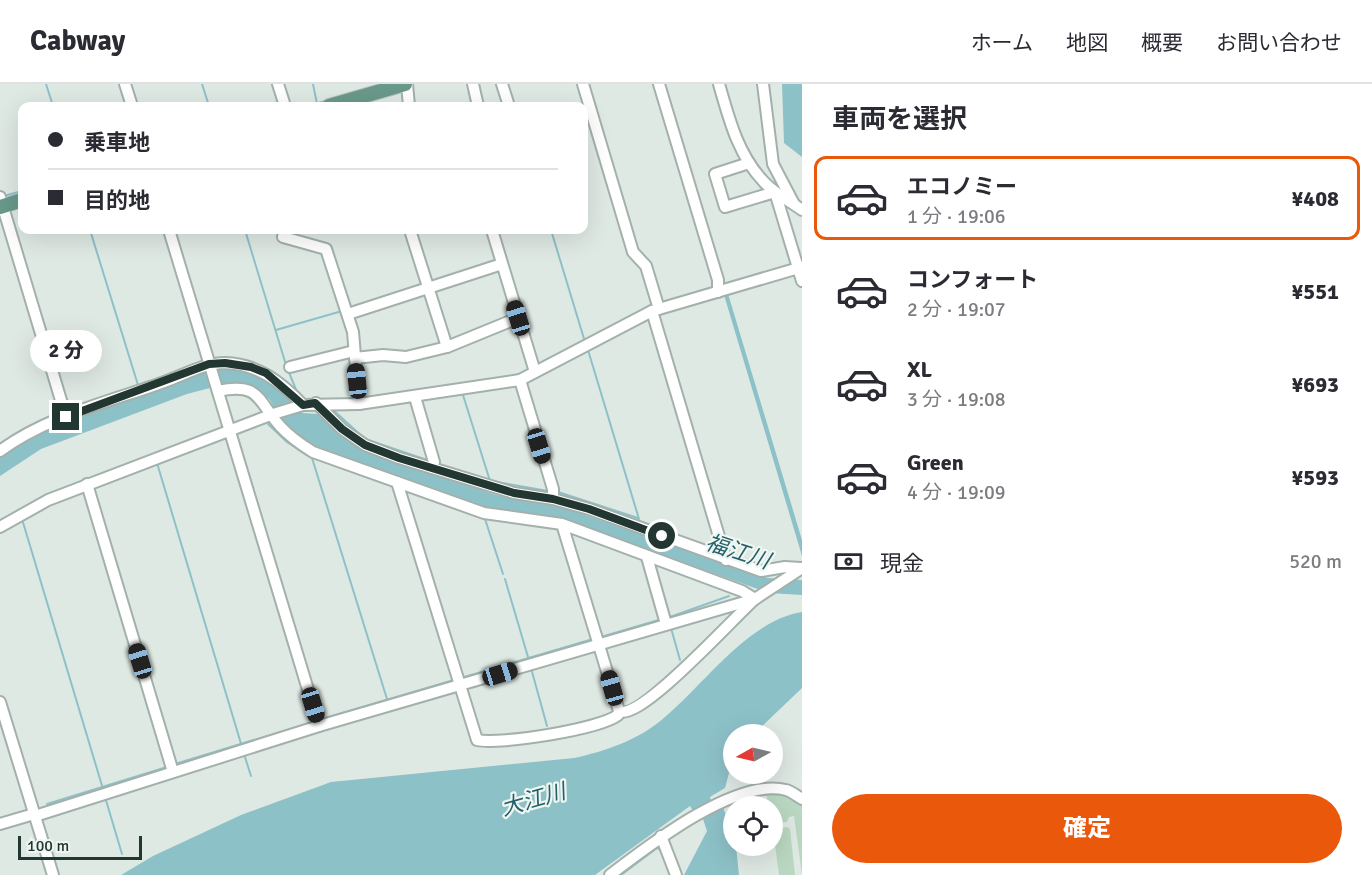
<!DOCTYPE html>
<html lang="ja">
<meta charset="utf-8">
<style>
:root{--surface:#fff;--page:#f7f7f7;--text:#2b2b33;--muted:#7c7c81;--line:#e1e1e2;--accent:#ea580c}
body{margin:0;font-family:Signika,"Noto Sans JP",sans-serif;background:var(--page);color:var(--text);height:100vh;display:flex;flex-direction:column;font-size:22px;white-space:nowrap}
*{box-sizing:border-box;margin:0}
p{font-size:20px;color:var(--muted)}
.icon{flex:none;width:33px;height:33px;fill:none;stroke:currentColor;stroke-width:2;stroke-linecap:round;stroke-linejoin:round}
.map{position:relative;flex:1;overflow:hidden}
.side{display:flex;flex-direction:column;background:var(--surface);width:570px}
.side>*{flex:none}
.hud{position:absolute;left:18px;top:18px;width:570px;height:132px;border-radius:12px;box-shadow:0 6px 24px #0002;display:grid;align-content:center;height:132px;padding:0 30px;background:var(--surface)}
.needle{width:39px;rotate:262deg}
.controls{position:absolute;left:723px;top:640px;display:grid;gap:12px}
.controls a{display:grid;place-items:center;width:60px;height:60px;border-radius:50%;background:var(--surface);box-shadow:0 6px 24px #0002;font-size:30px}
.scale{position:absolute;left:18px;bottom:15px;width:124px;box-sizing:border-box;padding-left:6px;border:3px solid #223731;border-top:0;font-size:16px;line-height:21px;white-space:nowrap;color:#223731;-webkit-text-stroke:4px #eff6f2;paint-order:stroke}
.end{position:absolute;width:27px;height:27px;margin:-14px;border:8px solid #223731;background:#fff;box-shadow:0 0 0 3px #fff}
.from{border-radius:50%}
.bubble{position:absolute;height:42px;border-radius:21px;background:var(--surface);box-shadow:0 6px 24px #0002;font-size:20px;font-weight:800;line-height:42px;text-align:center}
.car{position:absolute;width:18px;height:36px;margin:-18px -9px;border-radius:8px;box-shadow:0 0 4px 2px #0007;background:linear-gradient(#222 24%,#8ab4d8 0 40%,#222 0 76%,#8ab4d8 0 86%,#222 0)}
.hud b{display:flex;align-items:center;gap:21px;height:57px;font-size:22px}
.hud b+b{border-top:2px solid var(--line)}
.hud i{width:15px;height:15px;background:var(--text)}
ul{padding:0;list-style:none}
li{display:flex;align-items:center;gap:18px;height:84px;margin:0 12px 9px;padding:0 18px;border:3px solid transparent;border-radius:12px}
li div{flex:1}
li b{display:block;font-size:22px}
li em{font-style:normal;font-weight:800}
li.selected{border-color:var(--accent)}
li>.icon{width:54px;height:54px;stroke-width:1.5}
h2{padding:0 30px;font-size:27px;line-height:72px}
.pay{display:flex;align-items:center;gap:15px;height:66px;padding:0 30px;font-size:22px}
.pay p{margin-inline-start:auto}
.action{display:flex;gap:12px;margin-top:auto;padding:12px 30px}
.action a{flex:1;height:69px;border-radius:36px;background:var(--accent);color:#fff;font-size:24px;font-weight:800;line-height:69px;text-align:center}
header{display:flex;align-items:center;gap:36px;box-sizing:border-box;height:84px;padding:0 30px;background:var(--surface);border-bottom:2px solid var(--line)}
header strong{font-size:28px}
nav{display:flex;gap:33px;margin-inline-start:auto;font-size:21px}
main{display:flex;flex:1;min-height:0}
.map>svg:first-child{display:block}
.green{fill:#bad8c1}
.water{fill:#8dc1c8}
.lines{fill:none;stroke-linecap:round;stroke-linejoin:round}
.stream{stroke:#8dc1c8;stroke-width:2}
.minor-casing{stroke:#a3b0ab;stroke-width:14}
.major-casing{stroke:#bdc3c1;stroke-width:16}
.minor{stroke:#fff;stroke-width:10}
.major{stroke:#69998b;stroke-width:14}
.route{stroke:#223731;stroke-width:8}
.labels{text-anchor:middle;stroke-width:4.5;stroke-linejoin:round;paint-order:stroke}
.water-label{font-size:22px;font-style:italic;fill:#24616b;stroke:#eff6f2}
</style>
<header>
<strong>Cabway</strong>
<nav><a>ホーム</a><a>地図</a><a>概要</a><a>お問い合わせ</a></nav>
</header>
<main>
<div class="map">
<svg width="802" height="791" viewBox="0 0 802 791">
<rect width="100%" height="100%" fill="#dfe9e4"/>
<g class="green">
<path d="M787,709L802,719V791L794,732L789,733L787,738L773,740L772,723H768L767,712H749Z"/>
<path d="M787,743L790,745L795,791H779L773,745Z"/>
</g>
<g class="water">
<path d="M661,0H665L802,456V472Z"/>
<path d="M782,0H802V73L784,59Z"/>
<path d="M236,285L268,294L286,311L296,326L302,329L319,330L349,357L368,367L496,411L553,420L768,494L802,496V511L769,509L556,433L488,426L310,363L286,343L269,315L253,304L229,299L187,310L41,365L0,392V373L18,358L42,346L196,291L216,286Z"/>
<path d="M802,528V604L753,651H734L733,674L725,704L710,713L711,717L693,727L690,722L595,791H121L153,772L241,731L331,698L574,674C606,667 639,656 665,633C705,599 749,536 802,528Z"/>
<path d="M717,723L718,726L723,723L733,752L734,762H736L739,791H684L707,747L702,732Z"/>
</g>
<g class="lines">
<g class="stream">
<path d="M46,0L53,22"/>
<path d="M202,0L209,22"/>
<path d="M313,0L317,20"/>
<path d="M758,0L759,12"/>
<path d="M308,22L325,17"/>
<path d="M4,112L22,107"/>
<path d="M90,146L138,301"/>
<path d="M245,146L286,281"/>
<path d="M551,146L585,258"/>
<path d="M276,246L342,227"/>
<path d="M588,266L639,435"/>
<path d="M288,286L297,308"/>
<path d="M463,311L490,397"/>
<path d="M331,324L365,355L430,377"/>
<path d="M268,340L287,358L312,374L387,615"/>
<path d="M157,379L242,663"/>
<path d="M440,381L455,385"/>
<path d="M491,397L548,407"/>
<path d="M558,408L638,434"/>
<path d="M22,435L103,705"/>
<path d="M485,435L503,490"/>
<path d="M505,495L528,573"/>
<path d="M667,534L729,512"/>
<path d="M671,544L680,576"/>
<path d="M601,553L662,535"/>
<path d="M531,584L547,642"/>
<path d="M461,594L593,555"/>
<path d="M322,635L454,596"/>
<path d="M244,670L251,692"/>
<path d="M175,680L313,638"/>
<path d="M105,713L122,770"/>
<path d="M47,720L167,683"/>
<path d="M0,734L17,729"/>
<path d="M621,791L657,764L662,767"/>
</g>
<defs>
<g id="minor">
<path d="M125,0L132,22"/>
<path d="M278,0L285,22"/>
<path d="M407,0L409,22"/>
<path d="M473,0L478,22"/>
<path d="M502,0L509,22"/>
<path d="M583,0L633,168L646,182L659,225"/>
<path d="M659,0L718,196V208"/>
<path d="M719,0C729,35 738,71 764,98C775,110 790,117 802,126"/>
<path d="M763,0L773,80L794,120"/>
<path d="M749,79L715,90L725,123L775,108L802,197"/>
<path d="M0,113L66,333"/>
<path d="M169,146L319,642"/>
<path d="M284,146L283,153L326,165L353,248L359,320"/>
<path d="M410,146L447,263"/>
<path d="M492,146L535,288"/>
<path d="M652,227L726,476"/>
<path d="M348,230L502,180"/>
<path d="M355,274L383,271L406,273L447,263L518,234"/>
<path d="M290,283L354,267"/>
<path d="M520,296L553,405V415"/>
<path d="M218,307C260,298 257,316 280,342C290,353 300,360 313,368L484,429L562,440L742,507L755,515C734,533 640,638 619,627L562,440"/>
<path d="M415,313L434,378L432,384"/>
<path d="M316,319L342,345L365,361L399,374L514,409L553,415L589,425L761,487L785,483L801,484"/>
<path d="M0,367C47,332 109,318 164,298C184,291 204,279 225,279C258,280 281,298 303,321"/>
<path d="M397,398L477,656C500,661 600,645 618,631L619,627"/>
<path d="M87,400L173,688"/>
<path d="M0,443L48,416L273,330L303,321L359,320L520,296L652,227L802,183"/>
<path d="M647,473L666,540"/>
<path d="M0,618L53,791"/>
<path d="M35,732L319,642L755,515L802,484"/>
<path d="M0,740L34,730"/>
<path d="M661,752L676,791"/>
<path d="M610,791C648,762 736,693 786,706C791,707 797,712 802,715"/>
</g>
<g id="major">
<path d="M329,22L405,0"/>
<path d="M0,123L22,116"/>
</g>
</defs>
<use href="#minor" class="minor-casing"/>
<use href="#major" class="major-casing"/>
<use href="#minor" class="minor"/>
<use href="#major" class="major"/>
</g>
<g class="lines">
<path class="route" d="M66,333L209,280L225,279L251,283L266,289L303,321L315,319L342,345L365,361L399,374L514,409L553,415L589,425L662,452"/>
</g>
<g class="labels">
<g class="water-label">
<text transform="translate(738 467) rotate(18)" y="8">福江川</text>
<text transform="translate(533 715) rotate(-16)" y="8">大江川</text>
</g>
</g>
</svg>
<div class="controls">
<a><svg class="needle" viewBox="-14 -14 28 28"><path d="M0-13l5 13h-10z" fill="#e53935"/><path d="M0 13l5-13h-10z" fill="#7c7c81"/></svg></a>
<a><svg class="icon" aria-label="locate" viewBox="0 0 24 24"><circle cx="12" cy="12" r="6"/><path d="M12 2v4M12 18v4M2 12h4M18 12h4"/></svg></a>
</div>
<div class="scale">100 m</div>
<i class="end from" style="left:662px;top:452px"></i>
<i class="end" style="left:66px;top:333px"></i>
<div class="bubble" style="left:30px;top:246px;width:72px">2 分</div>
<i class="car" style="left:518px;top:234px;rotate:343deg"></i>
<i class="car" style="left:357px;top:297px;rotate:354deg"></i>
<i class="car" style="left:539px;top:362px;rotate:163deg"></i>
<i class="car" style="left:140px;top:577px;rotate:343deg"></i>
<i class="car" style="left:500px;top:590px;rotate:73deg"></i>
<i class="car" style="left:612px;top:604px;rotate:344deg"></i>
<i class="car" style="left:313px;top:621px;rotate:163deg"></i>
<div class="hud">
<b><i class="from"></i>乗車地</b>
<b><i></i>目的地</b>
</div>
</div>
<section class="side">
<h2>車両を選択</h2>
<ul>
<li class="selected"><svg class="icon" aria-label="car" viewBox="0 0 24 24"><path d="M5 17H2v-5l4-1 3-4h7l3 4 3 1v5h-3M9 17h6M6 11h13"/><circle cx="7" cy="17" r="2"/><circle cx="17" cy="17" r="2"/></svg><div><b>エコノミー</b><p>1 分 · 19:06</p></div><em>¥408</em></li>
<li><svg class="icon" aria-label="car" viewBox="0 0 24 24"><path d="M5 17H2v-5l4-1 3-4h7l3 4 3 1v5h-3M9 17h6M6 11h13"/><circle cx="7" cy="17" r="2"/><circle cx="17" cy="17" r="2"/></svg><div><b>コンフォート</b><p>2 分 · 19:07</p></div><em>¥551</em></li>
<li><svg class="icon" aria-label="car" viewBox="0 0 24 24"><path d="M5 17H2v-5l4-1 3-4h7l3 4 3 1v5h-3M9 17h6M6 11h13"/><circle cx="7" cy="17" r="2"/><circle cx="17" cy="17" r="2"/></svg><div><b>XL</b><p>3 分 · 19:08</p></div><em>¥693</em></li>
<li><svg class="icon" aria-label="car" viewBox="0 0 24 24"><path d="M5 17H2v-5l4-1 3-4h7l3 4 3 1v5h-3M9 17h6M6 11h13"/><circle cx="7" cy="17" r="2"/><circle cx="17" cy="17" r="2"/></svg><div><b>Green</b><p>4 分 · 19:09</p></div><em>¥593</em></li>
</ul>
<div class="pay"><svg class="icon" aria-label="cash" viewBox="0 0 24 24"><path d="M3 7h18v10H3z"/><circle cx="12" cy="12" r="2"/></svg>現金<p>520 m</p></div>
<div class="action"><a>確定</a></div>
</section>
</main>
